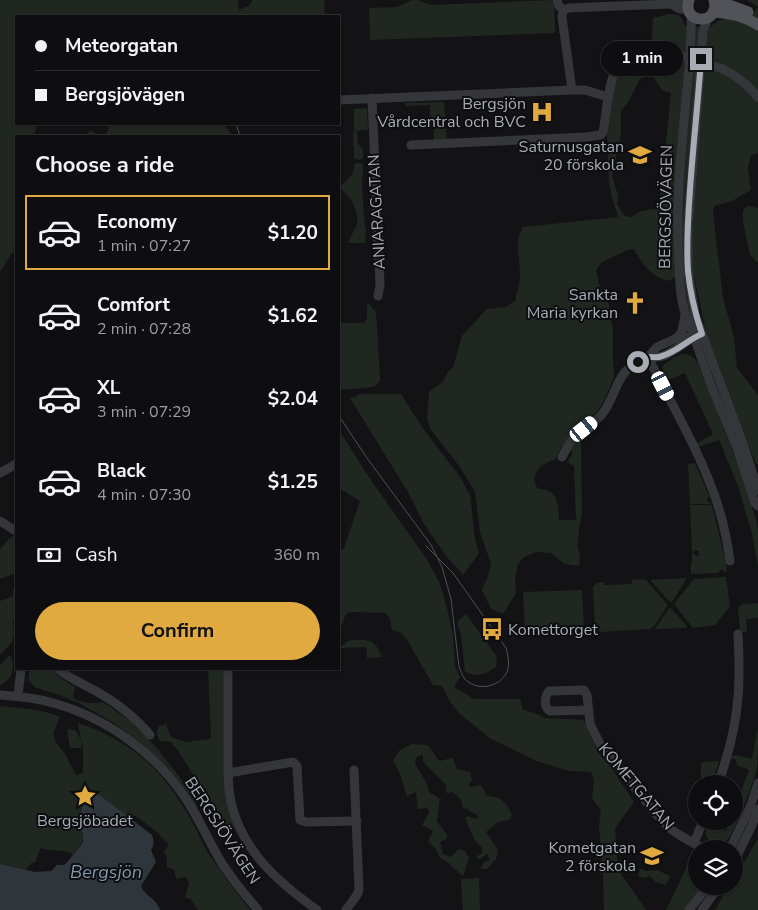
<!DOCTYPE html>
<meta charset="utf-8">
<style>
:root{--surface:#0e0e10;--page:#1c1c1e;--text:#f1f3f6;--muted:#9b9c9f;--line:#2e2e30;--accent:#e1aa40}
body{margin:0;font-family:"Nunito Sans",sans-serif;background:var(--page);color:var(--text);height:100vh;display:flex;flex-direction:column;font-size:19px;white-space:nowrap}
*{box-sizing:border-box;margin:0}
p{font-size:16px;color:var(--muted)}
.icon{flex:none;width:28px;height:28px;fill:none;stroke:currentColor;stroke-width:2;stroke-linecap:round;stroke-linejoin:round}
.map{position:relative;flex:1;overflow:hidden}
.panel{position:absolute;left:15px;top:135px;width:325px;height:535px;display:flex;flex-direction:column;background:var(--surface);border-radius:0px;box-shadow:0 1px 4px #0004,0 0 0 1px var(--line)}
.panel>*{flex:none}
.top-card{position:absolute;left:15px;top:15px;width:325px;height:110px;border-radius:0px;box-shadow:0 1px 4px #0004,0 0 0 1px var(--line);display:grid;align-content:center;height:110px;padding:0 20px;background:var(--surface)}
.buttons{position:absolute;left:688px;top:775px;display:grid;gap:10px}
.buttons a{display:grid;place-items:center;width:55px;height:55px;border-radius:50%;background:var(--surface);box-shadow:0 1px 4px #0004,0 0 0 1px var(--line);font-size:25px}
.end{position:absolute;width:22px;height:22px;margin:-11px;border:6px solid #a6abb4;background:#111;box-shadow:0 0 0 2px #111}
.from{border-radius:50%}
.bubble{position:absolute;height:35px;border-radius:18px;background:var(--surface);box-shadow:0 1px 4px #0004,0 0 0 1px var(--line);font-size:16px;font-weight:700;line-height:35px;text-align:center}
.car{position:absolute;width:15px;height:30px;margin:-15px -8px;border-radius:6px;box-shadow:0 0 4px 1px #0007;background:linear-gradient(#fff 24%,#345 0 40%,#fff 0 76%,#345 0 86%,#fff 0)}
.top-card b{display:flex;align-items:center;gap:18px;height:48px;font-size:19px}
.top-card b+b{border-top:1px solid var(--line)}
.top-card i{width:12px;height:12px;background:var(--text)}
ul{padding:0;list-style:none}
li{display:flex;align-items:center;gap:15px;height:75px;margin:0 10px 8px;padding:0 10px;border:2px solid transparent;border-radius:0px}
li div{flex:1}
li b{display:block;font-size:19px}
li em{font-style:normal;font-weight:700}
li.selected{border-color:var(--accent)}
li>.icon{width:45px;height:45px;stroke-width:1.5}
h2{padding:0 20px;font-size:22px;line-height:60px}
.pay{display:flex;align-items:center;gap:12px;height:55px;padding:0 20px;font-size:19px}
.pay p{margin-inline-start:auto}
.cta{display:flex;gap:10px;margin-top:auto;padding:10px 20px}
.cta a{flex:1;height:58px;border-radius:30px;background:var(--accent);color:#111;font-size:20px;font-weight:700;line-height:58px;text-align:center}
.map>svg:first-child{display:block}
.green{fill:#202721;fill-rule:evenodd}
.water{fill:#2e363c}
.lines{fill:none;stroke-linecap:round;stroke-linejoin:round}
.minor{stroke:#35363a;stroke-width:9}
.major{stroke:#515358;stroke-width:11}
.tram{stroke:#4e5054;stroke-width:1}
.minor-bridge{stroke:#35363a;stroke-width:9}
.route{stroke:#a6abb4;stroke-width:6}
.labels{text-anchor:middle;stroke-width:4;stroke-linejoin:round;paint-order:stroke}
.poi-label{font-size:16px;fill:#a6abb4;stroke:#0e0e10;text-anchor:end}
.street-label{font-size:16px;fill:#a6abb4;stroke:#0e0e10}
.water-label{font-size:18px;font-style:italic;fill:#8098ac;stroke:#0e0e10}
</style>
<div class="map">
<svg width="758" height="910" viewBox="0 0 758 910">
<rect width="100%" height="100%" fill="#131315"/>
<g class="green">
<path d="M0,0H238L239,10L248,6L252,2V0H324L325,16H16V124H37L34,136H16V253H12L0,272Z"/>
<path d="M412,0H417L431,5L554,0L555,33L370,40L369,8L397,7Z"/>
<path d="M747,0H758V153L751,155L748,168L751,190L732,201L714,206L713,213L723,298L734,337L737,368L758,395V464H756L706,332L694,275L686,276L695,323L693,328L687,305L682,277L673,278L670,281C652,278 642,264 634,249L628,250L602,262L596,270L600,288L609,305L613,331V357L614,377L605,399L596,413L582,423L581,439L582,515L580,523L577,547L580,554L579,566L565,564L551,553L536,552L524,557L518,564L515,579L516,588L515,595L503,614L491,609L482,590L488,576L491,564L480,532L475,492L460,467L431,430L427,420L429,392L443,382L447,373L453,367L462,336L487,309L506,307L515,301C517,292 520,283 520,274C520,259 514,241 523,227L618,217L611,195L609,182L607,137L611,95L617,74L624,65L633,57L643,54L651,53L653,18L669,14L678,15L682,19L685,26L710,28L711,26L720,20L751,16L758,7ZM651,74L662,90L671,93L659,208L641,211L631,217L625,216L617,204L618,195L612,176L621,134V111L628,102L640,79ZM562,446L572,451V455L567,462L574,466L576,520H559C558,503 558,489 538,489C528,475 541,463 555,460Z"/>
<path d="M444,102L447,139L434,141V129H431L430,105L405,106V103Z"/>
<path d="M367,108L368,130L357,131L358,144L363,149V158C361,160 357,160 354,158L353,131H356L354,130V109Z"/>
<path d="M95,124H224L233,136H85L90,130C98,135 106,141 109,127L106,124Z"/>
<path d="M357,163L363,164L362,189L365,228L366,229L365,243H348C351,236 354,231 357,224C359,217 354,204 350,198C346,193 341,192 340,186C349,178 354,176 354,164Z"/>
<path d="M749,206L758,208V263L750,255L743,221V211L745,208Z"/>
<path d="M367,302L376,312L380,381L374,387L339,390V323H364L367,319Z"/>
<path d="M682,354C690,354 694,357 698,363L740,470L757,523L758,531V567L752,534L738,486L719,440L698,447L697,443L713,434L685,373C678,375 670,383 664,377L662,366L673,358Z"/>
<path d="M358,394H401L422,427L460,477L470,495L475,539L479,553L463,575L447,557L424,524L408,492L350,398L356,397Z"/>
<path d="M339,430L366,473L428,561L440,584L447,608L453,635L455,666L460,677L454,687L474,699H520L523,710L535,713L545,718L583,720L598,752L609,764L634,802L615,828L617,859L621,874L646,910H604L603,875L599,826L601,810L592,798L594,780L591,772L569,771L537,761L491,739L460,714L450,702L442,686L433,685L406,638L401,633L392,630L390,619L385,613L355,612L347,613C343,619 344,623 339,630V551L344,548L360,501L339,488Z"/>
<path d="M695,463L709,496L707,499L708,502L711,503V504H690L688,464Z"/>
<path d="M690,505H709L712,506L726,563L727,570L725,572H724L723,570H720L719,573L691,574V564L692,562V553H694L695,555L699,556V551L695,550L694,552H692Z"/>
<path d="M16,535V573L0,579V549L10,538Z"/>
<path d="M726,577L730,606L715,625L693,628L674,604L694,579Z"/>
<path d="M687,578L672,602H670L650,580Z"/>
<path d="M643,579L647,581L668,605L655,625L650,629L601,632L595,629L593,587L596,583L604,582V585L632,584V580Z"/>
<path d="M16,588V612L13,621L14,632L12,642L0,655V601L13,596V589Z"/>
<path d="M582,590L584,630L525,632L523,592Z"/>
<path d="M758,603V618L746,619L747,632H742L740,630L738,610L739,607L743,604Z"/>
<path d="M670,607L687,626L686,628L655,629Z"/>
<path d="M466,614L497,657L496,667C485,675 478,677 465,672L461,635L457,622Z"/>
<path d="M352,640C369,639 375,639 382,657L367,658V650L365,647L339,648L348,641Z"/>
<path d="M9,656H11C15,668 13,680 0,685V665Z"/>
<path d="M29,669H52L59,677L75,687L73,698C82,703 93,704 103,702L129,720L156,747L188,788L205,823H204L189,795L178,780L159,759L139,741L114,723L79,703L59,695L34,687L29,680Z"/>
<path d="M208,669H224L235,824L233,830L227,829L179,752L171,742L160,741C156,735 157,732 159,726L166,724L171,737L185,742L211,739Z"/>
<path d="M0,706C20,708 42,709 60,717L53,733L56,742L65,754L76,775L83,773V744L81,741L82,748H70L67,729L75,730L81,740L78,723C105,731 139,751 158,773C171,787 182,804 191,820C197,830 201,841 207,851C220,871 235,891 250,910H198L191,899L185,898L189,883L186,877L177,879L175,875V870L167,867V859L164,851L169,845L158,833L136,816L125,815L97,793L95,792L87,793L80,811L77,826C88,841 82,841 73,854C63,849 52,852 41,848L35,862L31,863L26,870L0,864Z"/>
<path d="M758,728C758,741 758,756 757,768C755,779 734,834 727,840C716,850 702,840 706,826L710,825L726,831L730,821H734V811L749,770L736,765L737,763L735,759H733L730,758L732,756L735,755L752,759Z"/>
<path d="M412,744L428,745L439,761L453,758L457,769L470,772L472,780L468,787L481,785L487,796C501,796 507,803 512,815L509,820L498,822L486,832L498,850L496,859L487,869H481L483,863L490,859L487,854L480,859L476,857L482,853V848L474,839L465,818L468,816L474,819L479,817L474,813L469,811L467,808L464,809L462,804V801L453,792L446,793V785L423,762V755L417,756L415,763C419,772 428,783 429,792L440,799L437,821L447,835V839L440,842L443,854L451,857L458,849L465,851L469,858L463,876L447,862L440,858L435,848L428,841L433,831L422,825L430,811L427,808L418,809L416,792L407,796L400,774L393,760L399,751Z"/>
<path d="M717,761L719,762L713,779H711L709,782L701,783V764L703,762Z"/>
<path d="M758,839V910H715L729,886H734V879Z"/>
<path d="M692,854L696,855V886H703L684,910H666L674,894Z"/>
<path d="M640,869L646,871L657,870L670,876L666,885L656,882L649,876L645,878L638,876Z"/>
<path d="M479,878L480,910H463L461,879Z"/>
</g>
<path class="water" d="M91,793H97L152,835C154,840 154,846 151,850L156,862L141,886C145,897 156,897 160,910H0V864L35,872L51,871L57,865H64L69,860L83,842V834L77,826L84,799L87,794Z"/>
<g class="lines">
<g class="minor">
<path d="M557,0L559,6L563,10L562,17L572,90"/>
<path d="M671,4L680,9H688"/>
<path d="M563,10L569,8L592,7L671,4L678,0H681"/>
<path d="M691,14C692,43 689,71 686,99C681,153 675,209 679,263C680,284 680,305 689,323L711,385L737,448L755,503L758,506"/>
<path d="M708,18L703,31L688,227V270L695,314L702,334L743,443L758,490"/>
<path d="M723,69C737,76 748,85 758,97"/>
<path d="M372,98L380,285L378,296"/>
<path d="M339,100L572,90H585L608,97"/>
<path d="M411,145L586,137L601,135L603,132C609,102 607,43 653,47C662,48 671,52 679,55"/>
<path d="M677,338L682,331L685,315"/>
<path d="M648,357C670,402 697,446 714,494C722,516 727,538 730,561"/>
<path d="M648,357L657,347L677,338L694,337"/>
<path d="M562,457C565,452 568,445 572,440C580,429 595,424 603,413C613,400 615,384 625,372C630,366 640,360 648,358C653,356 658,358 663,356C676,351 686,340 699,335"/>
<path d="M0,473L16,464"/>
<path d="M0,521L16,531"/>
<path d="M58,669C67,677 78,681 88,687C112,699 133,715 150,735"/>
<path d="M228,669C228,694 228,720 228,745C228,764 227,783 231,802C242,851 278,882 317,910"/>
<path d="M0,695C18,696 36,698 53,703C105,717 156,753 186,799C199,819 209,841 221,862C232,879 245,895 258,910"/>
<path d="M18,696L21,669"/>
<path d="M589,710L550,711C543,707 545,696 549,691H552L584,690L587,695L590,724L600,744L655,813L669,828L681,836L704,849"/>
<path d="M228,773L293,762L297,766L300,820L306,822L357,821"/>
<path d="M718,784C728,756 736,726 738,697C740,676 739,655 738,634"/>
<path d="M694,843L703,821"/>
<path d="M730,849L751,805L758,783"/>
<path d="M734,862L752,825L758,809"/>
<path d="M346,910L357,895L359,890L354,770"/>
<path d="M689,910L708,886"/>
<path d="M702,910L719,886"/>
</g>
<g class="major">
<path d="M689,0C681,25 721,26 714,0"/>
<path d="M716,0L748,12"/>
<path d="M713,12C729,13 745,16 758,25"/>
</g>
<g class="tram">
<path d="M236,124L240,136"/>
<path d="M339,416L367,458L431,545L442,567L451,599L459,667C461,671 462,675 464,678C476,692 499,688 507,672C510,664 508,656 506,648L453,573C444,564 435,555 426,546"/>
</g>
<path class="minor-bridge" d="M679,55L723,69"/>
</g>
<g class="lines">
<path class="route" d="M638,362C642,360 646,358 650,357C654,357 658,358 662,356C677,352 687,340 702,334C695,313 690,292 688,271C686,244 688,217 690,190C693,146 698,103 701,59"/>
</g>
<defs>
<symbol id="hospital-bare" viewBox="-9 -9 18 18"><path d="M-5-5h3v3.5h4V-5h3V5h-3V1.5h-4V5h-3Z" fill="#e1aa40" stroke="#0e0e10" stroke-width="2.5" paint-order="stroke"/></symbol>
<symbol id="school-bare" viewBox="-9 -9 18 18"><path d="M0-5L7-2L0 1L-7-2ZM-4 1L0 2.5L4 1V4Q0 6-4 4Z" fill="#e1aa40" stroke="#0e0e10" stroke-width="2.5" paint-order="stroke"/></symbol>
<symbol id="church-bare" viewBox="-9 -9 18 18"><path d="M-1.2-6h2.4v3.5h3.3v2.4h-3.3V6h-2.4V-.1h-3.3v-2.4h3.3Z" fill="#e1aa40" stroke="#0e0e10" stroke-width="2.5" paint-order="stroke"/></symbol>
<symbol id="bus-bare" viewBox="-9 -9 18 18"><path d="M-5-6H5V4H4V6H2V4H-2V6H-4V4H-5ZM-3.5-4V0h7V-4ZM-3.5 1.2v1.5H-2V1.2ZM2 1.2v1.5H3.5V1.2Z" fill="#e1aa40" stroke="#0e0e10" stroke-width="2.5" paint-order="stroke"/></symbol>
<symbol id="sight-bare" viewBox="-9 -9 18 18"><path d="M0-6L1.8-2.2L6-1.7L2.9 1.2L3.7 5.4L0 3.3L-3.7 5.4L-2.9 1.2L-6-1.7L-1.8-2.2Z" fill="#e1aa40" stroke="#0e0e10" stroke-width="2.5" paint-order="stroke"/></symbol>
</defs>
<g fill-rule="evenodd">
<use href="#hospital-bare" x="526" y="96" width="32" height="32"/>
<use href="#school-bare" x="624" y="139" width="32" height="32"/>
<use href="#church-bare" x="619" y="287" width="32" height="32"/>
<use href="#bus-bare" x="476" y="613" width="32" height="32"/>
<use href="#sight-bare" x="69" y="780" width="32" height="32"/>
<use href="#school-bare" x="636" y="840" width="32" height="32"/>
</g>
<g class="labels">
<g class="poi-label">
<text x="526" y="109">Bergsjön<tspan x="526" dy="18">Vårdcentral och BVC</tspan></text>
<text x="624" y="152">Saturnusgatan<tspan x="624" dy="18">20 förskola</tspan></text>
<text x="618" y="300">Sankta<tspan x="618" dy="18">Maria kyrkan</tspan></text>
<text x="508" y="635" text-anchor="start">Komettorget</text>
<text x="85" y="826" text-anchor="middle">Bergsjöbadet</text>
<text x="636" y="853">Kometgatan<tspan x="636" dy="18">2 förskola</tspan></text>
</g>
<g class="street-label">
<text transform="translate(665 207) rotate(-89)" y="6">BERGSJÖVÄGEN</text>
<text transform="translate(376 212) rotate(-93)" y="6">ANIARAGATAN</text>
<text transform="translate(637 786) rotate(50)" y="6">KOMETGATAN</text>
<text transform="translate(223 830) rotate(57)" y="6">BERGSJÖVÄGEN</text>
</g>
<g class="water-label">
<text x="106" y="878">Bergsjön</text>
</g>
</g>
</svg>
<div class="buttons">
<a><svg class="icon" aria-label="locate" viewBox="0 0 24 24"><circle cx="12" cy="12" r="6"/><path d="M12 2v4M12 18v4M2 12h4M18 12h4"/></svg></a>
<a><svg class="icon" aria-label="layers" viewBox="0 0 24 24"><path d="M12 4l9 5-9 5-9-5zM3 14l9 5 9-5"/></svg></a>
</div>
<i class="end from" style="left:638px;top:362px"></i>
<i class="end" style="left:701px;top:59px"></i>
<div class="bubble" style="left:601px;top:41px;width:82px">1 min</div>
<i class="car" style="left:663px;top:386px;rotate:153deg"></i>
<i class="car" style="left:584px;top:429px;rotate:51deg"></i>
<div class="top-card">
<b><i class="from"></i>Meteorgatan</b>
<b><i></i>Bergsjövägen</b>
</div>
<section class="panel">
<h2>Choose a ride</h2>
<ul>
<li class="selected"><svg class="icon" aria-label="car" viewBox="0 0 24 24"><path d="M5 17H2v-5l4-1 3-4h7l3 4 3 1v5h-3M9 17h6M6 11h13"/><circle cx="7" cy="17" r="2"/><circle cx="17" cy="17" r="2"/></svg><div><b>Economy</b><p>1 min · 07:27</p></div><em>$1.20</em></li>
<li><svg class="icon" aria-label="car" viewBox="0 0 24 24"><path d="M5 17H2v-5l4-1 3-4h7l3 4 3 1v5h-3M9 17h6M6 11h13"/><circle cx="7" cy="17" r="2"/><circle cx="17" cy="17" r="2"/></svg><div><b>Comfort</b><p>2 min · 07:28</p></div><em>$1.62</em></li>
<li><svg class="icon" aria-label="car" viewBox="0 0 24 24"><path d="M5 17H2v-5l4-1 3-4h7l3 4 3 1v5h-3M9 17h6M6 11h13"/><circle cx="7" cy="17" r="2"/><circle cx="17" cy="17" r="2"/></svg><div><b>XL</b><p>3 min · 07:29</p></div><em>$2.04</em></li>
<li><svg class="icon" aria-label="car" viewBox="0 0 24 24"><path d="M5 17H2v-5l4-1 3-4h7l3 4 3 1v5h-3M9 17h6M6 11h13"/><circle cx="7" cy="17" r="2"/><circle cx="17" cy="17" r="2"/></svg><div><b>Black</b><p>4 min · 07:30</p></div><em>$1.25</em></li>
</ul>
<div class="pay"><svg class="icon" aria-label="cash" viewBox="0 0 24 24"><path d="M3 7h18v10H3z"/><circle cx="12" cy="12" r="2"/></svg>Cash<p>360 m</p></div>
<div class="cta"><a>Confirm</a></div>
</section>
</div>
